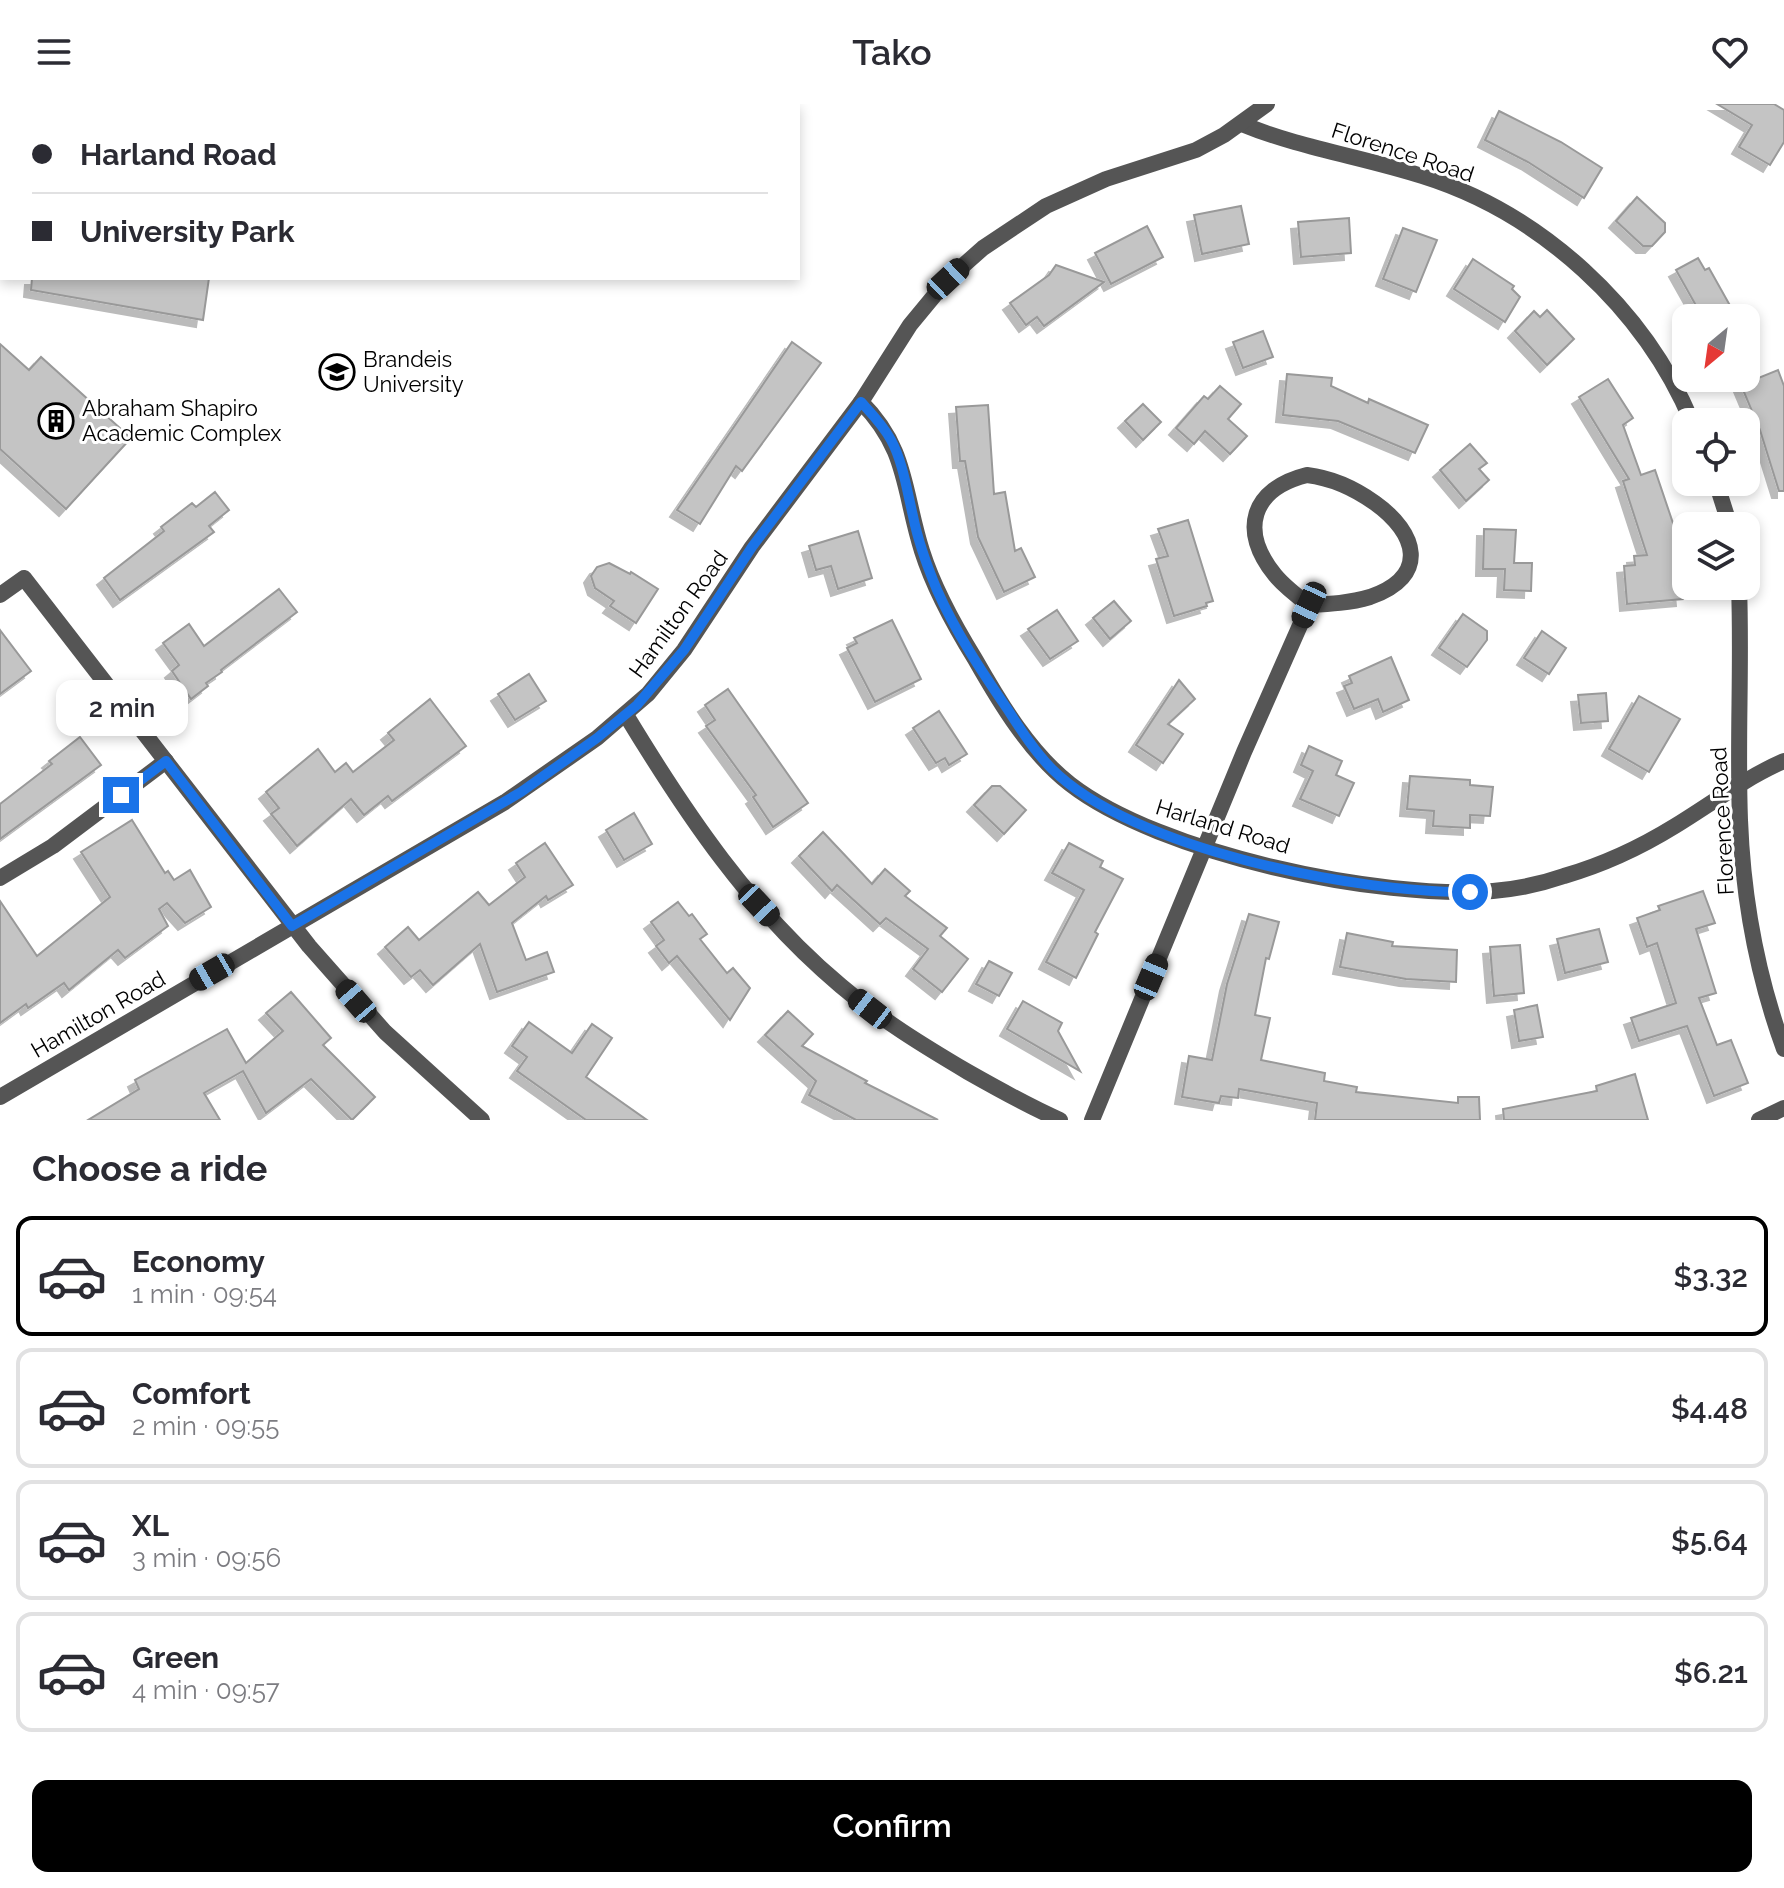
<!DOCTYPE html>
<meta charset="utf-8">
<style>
:root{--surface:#fff;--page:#f7f7f7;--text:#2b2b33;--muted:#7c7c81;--line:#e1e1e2;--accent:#000}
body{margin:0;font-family:Raleway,sans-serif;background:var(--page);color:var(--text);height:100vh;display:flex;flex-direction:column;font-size:30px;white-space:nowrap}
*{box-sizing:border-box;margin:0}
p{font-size:26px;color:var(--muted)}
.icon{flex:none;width:44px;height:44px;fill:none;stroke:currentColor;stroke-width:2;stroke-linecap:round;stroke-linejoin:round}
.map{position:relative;height:1016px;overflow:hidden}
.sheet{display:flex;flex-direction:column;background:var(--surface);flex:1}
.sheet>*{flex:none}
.banner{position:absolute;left:0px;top:0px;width:800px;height:176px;box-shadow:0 4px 12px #0003;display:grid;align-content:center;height:176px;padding:0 32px;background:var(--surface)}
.needle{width:52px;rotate:209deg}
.fabs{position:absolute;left:1672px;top:200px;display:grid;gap:16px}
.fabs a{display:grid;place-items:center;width:88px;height:88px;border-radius:16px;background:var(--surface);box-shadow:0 4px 12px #0003;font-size:40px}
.end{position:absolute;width:36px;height:36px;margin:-18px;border:10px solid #1a73e8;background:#fff;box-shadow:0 0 0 4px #fff}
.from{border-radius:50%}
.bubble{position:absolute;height:56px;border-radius:16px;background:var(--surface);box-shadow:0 4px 12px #0003;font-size:26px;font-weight:600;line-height:56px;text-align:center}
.car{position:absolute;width:24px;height:48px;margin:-24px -12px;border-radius:10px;box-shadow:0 0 6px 2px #0007;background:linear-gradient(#222 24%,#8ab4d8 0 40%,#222 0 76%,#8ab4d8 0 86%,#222 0)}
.banner b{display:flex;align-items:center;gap:28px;height:76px;font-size:30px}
.banner b+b{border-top:2px solid var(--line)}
.banner i{width:20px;height:20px;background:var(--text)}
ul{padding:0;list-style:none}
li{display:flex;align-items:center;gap:24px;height:120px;margin:0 16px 12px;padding:0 16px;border:4px solid var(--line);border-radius:16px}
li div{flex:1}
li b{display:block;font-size:30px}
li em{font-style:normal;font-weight:600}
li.on{border-color:var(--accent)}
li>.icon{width:72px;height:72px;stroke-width:1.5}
h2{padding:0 32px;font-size:36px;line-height:96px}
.cta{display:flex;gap:16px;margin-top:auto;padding:16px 32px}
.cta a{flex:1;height:92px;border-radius:16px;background:var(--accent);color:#fff;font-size:32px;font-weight:600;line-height:92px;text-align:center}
header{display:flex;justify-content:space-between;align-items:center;height:104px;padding:0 32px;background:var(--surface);font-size:36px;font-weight:600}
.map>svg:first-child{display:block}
.building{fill:#c4c4c4;stroke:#999;stroke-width:2;filter:url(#shadow)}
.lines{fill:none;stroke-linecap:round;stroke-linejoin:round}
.minor{stroke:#555;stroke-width:16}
.route{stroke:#1a73e8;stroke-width:10}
.labels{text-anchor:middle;stroke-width:6;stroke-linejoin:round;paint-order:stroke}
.street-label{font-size:22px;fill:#000;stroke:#fff}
.poi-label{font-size:22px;fill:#000;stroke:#fff;text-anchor:start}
</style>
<header><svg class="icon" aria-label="menu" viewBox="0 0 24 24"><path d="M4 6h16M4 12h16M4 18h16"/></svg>Tako<svg class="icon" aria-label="heart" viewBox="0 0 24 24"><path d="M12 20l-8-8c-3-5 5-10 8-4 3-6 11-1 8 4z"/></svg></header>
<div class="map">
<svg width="1784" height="1016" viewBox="0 0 1784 1016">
<defs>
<filter id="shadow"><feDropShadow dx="-7" dy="7" stdDeviation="0" flood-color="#0004"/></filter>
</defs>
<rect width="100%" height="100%" fill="#fff"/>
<g class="building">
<path d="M1717,0H1774L1784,6V38L1770,61L1739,43L1752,21Z"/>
<path d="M1499,7L1561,38L1602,64L1584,94L1528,58L1485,36Z"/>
<path d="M1637,93L1665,119V128L1652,142H1643L1616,117Z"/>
<path d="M1241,102L1249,140L1202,150L1194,111Z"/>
<path d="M1349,114L1351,149L1301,153L1298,118Z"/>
<path d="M1147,122L1163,153L1111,180L1095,149Z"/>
<path d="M1403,124L1437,136L1416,188L1383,175Z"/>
<path d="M1698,154L1705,166L1709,164L1737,214H1703L1676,166Z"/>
<path d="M1473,155L1514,182L1512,185L1520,193L1505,218L1454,185Z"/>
<path d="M1056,161L1104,178L1044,222L1037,213L1026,221L1010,199L1049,171Z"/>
<path d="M32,174H209L203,216L31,186Z"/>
<path d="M1547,206L1574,235L1547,261L1515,227L1534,207L1540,213Z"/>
<path d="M1263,227L1273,253L1243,264L1233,238Z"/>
<path d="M792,238L821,259L742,367L736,362L700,420L677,406Z"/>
<path d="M0,240L29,266L41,253L131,334L66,405L0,345Z"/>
<path d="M1778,266L1784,282V387H1779L1760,326L1741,281Z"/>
<path d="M1287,270L1332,274L1331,282L1368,299L1369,295L1428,321L1415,349L1338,317L1283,311Z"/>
<path d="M1608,275L1633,314L1623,321L1641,371L1655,366L1677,431L1683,495L1627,500L1624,462L1635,461L1634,452L1647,451L1623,377L1629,375L1579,293Z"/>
<path d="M1220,282L1241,300L1228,315L1247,332L1230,350L1205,327L1194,340L1176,324L1204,292L1208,295Z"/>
<path d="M1143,300L1161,318L1143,336L1125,317Z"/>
<path d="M988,301L994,390L1005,388L1015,447L1021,444L1035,473L1004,488L978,433L965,357H960L956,303Z"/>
<path d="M1470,340L1487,359L1479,365L1489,376L1466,397L1440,366Z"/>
<path d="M215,388L229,406L209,422L214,428L120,496L104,474L164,427L161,423L192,399L196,403Z"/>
<path d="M1188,416L1213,497L1206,499L1207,502L1174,512L1156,455L1168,452L1158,425Z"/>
<path d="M1484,425L1516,426L1514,459H1532L1531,487L1504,486L1505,465H1483Z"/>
<path d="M858,427L872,474L838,485L831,462L816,466L809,442Z"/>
<path d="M609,459L630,470L631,468L658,485L636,519L610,502L614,497L595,484L591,472L597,463Z"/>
<path d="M279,485L297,508L221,566L222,568L206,579L208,582L191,595L172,567L179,561L163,539L189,520L204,542Z"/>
<path d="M1114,497L1131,517L1110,535L1093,514Z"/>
<path d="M1057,506L1078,537L1050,555L1028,525Z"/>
<path d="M1463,510L1487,527V536L1467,563L1439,544Z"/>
<path d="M892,516L921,575L875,598L847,544L857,539L854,534Z"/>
<path d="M0,526L31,567L0,590Z"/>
<path d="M1542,527L1566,544L1549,570L1524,554Z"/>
<path d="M1391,553L1409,596L1383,608L1378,595L1354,605L1344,582L1352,579L1349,572Z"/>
<path d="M529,570L546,597L515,616L498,590Z"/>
<path d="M1179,576L1195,595L1168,620L1183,630L1163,659L1136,641Z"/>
<path d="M728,585L808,699L773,723L753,693L756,691L706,622L715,616L705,601Z"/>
<path d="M1606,589L1608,617L1581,619L1578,591Z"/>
<path d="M1639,592L1680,615L1649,668L1609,645Z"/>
<path d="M430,595L466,642L392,697L388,692L364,711L351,695L297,742L271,710L279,704L266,688L318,645L335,668L346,659L353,668L394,636L388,629Z"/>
<path d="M939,607L967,650L949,661L945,654L936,659L913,624Z"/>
<path d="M80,633L101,661L0,735V700L52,660L49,657Z"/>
<path d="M1309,642L1342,657L1336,671L1354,679L1339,712L1300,695L1313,667L1301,661Z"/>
<path d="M1410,672L1470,676V681L1493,683L1490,712L1470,711V724L1433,722L1434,707L1407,705Z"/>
<path d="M992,682H1000L1026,706L1004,730L974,701Z"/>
<path d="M634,709L652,740L624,756L606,726Z"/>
<path d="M132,716L165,769L168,767L174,776L190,766L211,803L185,819L167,799L159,805L168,822L125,854L118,846L69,886L64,879L28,904L26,900L0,919V797L37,852L110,793L81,748Z"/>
<path d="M823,728L872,780L885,765L910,787L905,792L947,824L940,832L968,855L942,888L913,865L928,845L886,814L880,820L837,781L832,787L799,752Z"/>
<path d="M545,739L573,781L548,796L546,792L512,819L526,856L547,848L554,868L497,888L480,840L433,881L420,866L411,873L385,843L408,823L419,836L478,788L489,801L525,773L516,759Z"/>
<path d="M1069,739L1103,757L1100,763L1123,775L1095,828L1098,830L1076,874L1046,858L1084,786L1052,769Z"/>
<path d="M1703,787L1715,819L1696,825L1716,889L1699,894L1717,941L1731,936L1748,979L1714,992L1687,922L1639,937L1631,914L1676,899L1657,839L1647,843L1637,814L1660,806L1658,802Z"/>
<path d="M678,798L689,812L692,810L707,830L700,835L727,869L733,864L750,884L730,916L677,852L669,859L656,842L664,836L651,818Z"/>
<path d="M1249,810L1279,818L1269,855L1266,854L1255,911L1270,914L1261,956L1325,969L1324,977L1357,983L1356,988L1458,999V993H1479L1480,1016H1315L1317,999L1239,985L1238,994L1221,992L1219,999L1182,993L1189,952L1212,956L1227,880Z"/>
<path d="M1599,825L1608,858L1565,869L1557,835Z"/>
<path d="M1347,829L1393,838L1392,842L1457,846L1456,878L1406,875L1340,863Z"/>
<path d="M1520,841L1524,889L1494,892L1490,843Z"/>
<path d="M989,857L1012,869L999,892L976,880Z"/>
<path d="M291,888L331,934L323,941L375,993L352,1016L311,975L266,1009L243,967L204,989L220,1016H88L139,985L135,976L227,925L246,959L283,927L266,909Z"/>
<path d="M1023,897L1062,919L1058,927L1080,967L1007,925Z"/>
<path d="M1537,901L1543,933L1519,937L1514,906Z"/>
<path d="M788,907L813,930L802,942L867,977L865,979L938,1016H856L809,991L816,977L765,931Z"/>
<path d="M529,918L572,949L592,920L612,934L586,973L647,1016H586L517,967L527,953L512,942Z"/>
<path d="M1635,970L1648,1016H1504L1503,1005L1597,987L1596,982Z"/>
</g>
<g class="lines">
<g class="minor">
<path d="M1242,20C1300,44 1363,53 1422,72C1541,109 1644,204 1692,318"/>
<path d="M861,298C908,345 903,387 922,447C934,485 954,521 975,555C1000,599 1030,649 1070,680C1160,750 1380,796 1493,787C1517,785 1541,780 1564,772C1602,761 1641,743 1675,722C1711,700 1745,674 1784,657"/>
<path d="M1307,371C1332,374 1354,384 1375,399C1417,429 1430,472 1370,493C1350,499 1330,500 1309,501C1297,492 1285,483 1275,471C1239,427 1251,385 1307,371Z"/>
<path d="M1716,378L1730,422"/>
<path d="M1739,482C1742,560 1737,638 1740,716C1743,794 1757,871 1784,945"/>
<path d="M0,491L24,474L309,842L385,928L482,1016"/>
<path d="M626,611C686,710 751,807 841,882C880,915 924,942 968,968C998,985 1028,1002 1060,1016"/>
<path d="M0,774L53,742L166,657"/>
<path d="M0,993L505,698L597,634L648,590L684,546L752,443L861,298L910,221L948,175L983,144L1046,102L1106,75L1196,46L1224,31L1267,0"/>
<path d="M1092,1016L1244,648L1309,501"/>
<path d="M1759,1016L1784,1004"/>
</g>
</g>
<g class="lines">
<path class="route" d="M121,691L166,657L292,822L521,688L597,634L637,601L684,546L752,443L861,298C872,310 883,321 891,336C903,358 907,387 913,412C918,437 927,462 937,486C956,529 982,568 1008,606C1021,626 1035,648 1052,665C1133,746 1357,789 1470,788"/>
</g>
<defs>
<symbol id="university-ring" viewBox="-11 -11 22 22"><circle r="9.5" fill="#fff" stroke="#000" stroke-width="1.5"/><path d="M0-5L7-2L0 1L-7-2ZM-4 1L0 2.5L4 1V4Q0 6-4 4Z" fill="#000"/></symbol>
<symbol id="building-ring" viewBox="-11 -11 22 22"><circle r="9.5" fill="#fff" stroke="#000" stroke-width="1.5"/><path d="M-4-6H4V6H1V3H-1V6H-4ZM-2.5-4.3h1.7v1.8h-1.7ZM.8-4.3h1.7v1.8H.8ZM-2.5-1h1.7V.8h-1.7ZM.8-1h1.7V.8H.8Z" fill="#000"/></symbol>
</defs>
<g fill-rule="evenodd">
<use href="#university-ring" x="317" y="248" width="40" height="40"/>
<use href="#building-ring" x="36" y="297" width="40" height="40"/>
</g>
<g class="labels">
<g class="street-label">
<text transform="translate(1403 48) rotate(18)" y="8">Florence Road</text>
<text transform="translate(678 510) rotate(-54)" y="8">Hamilton Road</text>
<text transform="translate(1722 717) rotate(-93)" y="8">Florence Road</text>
<text transform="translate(1223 722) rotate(17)" y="8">Harland Road</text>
<text transform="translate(98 910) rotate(-30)" y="8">Hamilton Road</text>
</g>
<g class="poi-label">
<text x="363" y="263">Brandeis<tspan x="363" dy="25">University</tspan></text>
<text x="82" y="312">Abraham Shapiro<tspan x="82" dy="25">Academic Complex</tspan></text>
</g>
</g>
</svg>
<div class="fabs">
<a><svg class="needle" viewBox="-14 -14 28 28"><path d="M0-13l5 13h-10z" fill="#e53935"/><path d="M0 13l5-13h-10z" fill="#7c7c81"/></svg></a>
<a><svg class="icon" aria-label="locate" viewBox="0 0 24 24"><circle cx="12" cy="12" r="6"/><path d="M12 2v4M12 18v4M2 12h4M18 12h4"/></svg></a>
<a><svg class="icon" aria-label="layers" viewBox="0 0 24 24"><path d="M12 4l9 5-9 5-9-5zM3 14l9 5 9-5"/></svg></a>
</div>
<i class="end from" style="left:1470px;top:788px"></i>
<i class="end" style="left:121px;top:691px"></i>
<div class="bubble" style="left:56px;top:576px;width:132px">2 min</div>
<i class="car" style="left:948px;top:175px;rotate:47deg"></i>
<i class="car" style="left:1309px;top:501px;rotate:205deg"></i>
<i class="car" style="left:759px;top:801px;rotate:137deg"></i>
<i class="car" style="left:212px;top:868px;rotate:240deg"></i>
<i class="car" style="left:1151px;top:873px;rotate:23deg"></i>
<i class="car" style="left:356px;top:897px;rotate:319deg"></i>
<i class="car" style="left:870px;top:905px;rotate:308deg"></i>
<div class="banner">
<b><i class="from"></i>Harland Road</b>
<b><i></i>University Park</b>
</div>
</div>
<section class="sheet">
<h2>Choose a ride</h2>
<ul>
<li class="on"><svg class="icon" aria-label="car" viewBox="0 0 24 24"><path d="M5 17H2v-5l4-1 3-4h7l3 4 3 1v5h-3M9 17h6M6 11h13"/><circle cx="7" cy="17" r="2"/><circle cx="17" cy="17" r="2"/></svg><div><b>Economy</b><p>1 min · 09:54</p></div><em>$3.32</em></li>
<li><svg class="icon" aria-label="car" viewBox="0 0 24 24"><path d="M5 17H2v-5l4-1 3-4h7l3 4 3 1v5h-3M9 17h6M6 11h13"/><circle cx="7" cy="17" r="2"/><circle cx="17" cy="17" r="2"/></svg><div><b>Comfort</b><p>2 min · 09:55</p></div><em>$4.48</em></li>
<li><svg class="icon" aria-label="car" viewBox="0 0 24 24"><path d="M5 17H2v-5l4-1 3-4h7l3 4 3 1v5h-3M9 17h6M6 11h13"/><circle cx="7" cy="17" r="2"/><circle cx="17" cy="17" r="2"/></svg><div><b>XL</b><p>3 min · 09:56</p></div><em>$5.64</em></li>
<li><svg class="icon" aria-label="car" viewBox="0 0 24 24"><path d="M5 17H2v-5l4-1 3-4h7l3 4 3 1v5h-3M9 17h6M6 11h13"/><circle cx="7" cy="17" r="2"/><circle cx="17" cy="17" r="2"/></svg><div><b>Green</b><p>4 min · 09:57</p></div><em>$6.21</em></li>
</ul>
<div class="cta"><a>Confirm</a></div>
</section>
